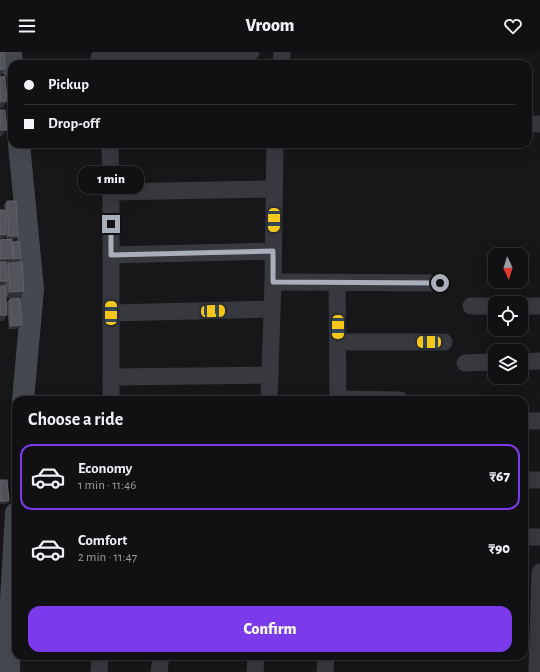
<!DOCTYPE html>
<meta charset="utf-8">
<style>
:root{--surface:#111113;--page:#1e1f21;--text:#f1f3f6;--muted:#9c9da0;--line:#303133;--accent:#7c3aed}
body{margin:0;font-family:"Alegreya Sans",sans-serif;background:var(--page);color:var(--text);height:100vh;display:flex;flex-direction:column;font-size:15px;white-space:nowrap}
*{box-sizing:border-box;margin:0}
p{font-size:13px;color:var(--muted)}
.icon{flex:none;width:22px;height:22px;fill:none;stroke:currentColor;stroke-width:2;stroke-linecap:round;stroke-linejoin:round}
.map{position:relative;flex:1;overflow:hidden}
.side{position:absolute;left:12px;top:344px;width:516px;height:264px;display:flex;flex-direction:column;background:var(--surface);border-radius:12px;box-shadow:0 4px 16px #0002,0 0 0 1px var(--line)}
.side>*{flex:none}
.hud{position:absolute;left:8px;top:8px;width:524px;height:88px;border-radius:12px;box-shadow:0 4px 16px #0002,0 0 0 1px var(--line);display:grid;align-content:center;height:88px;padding:0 16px;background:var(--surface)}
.needle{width:26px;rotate:176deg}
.buttons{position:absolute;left:488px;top:196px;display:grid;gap:8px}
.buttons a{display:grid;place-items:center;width:40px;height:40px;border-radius:8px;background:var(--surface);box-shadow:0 4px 16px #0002,0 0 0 1px var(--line);font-size:20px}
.end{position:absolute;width:18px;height:18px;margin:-9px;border:5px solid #a8aeba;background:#111;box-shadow:0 0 0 2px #111}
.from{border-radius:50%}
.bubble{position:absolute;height:28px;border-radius:12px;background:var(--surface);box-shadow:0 4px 16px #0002,0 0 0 1px var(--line);font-size:13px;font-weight:800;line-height:28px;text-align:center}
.car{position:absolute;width:12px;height:24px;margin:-12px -6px;border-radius:5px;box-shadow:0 0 3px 1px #0007;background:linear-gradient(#f5c518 24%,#345 0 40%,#f5c518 0 76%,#345 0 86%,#f5c518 0)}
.hud b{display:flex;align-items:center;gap:14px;height:38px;font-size:15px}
.hud b+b{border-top:1px solid var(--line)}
.hud i{width:10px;height:10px;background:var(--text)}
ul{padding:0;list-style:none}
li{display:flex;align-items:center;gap:12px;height:66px;margin:0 8px 6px;padding:0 8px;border:2px solid transparent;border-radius:12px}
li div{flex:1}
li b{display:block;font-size:15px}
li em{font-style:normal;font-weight:800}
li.current{border-color:var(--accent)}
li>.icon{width:36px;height:36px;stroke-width:1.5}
h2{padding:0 16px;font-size:18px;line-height:48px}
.primary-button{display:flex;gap:8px;margin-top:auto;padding:8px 16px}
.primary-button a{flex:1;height:46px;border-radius:12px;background:var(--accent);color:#fff;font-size:16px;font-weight:800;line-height:46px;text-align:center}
header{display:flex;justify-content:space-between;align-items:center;height:52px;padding:0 16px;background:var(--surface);font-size:18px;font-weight:800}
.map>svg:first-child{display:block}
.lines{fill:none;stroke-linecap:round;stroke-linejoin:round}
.street{stroke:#37393e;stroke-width:17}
.secondary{stroke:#45484f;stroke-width:22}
.wall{fill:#484a4e;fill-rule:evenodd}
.shaded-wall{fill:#303134}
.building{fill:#53545a;stroke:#606269}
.route{stroke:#a8aeba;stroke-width:5}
</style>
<header><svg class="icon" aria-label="menu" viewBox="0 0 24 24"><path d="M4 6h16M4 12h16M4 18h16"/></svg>Vroom<svg class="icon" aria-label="heart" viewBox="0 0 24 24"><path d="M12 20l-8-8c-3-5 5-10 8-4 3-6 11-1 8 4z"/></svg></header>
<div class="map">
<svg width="540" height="620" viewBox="0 0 540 620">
<rect width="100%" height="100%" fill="#171719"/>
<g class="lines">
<g class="street">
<path d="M100,12L99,6L251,0"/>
<path d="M281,12L282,0"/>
<path d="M528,72H540"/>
<path d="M110,92L111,140"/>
<path d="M111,203L273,199"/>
<path d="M273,230L440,231"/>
<path d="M337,230L338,348"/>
<path d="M471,254H495"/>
<path d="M521,254H540"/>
<path d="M111,261L272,257"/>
<path d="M338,290H444"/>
<path d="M521,310L540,309"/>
<path d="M465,311L495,310"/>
<path d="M111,325L270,323"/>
<path d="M338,347L400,348"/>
<path d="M111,348V140L274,137"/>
<path d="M269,348L273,230L275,92"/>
<path d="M524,369H540"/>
<path d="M524,428H540"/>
<path d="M524,485H540"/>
<path d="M99,620L100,604"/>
<path d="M159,620L161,604"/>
<path d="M255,620L256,604"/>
<path d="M325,620L326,604"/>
<path d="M537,620L540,520"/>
</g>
<g class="secondary">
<path d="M11,0L12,15"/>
<path d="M19,92L33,237L23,348"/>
<path d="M9,620L11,549L16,461"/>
</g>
</g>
<g class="wall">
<path d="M7,149L18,184L15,187H12V192L13,190L18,210H12V208L10,211L24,239L20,245L6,246L7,263L3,269L0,158H5L4,153ZM6,183L7,187L3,188Z"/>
<path d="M10,247L20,276L9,277L7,250Z"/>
</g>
<g class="shaded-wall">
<path d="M5,17L1,24H0V18Z"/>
<path d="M7,49L3,56H0V50Z"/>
<path d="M0,78H7L2,84H0Z"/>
<path d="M7,182L2,189H0V183Z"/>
<path d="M9,184H18L15,187L7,188Z"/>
<path d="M13,206L9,213L8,211L7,213H0V207Z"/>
<path d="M21,206L18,210H12L14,207Z"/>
<path d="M0,229H7L3,235L0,236Z"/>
<path d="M24,239L20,245L5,246L10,240Z"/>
<path d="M0,263H7L3,269H0Z"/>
<path d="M22,273L20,276L9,277L11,274Z"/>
<path d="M0,449H9L6,452H0Z"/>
</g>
<g class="building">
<path d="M0,0H4L5,17L0,18Z"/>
<path d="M5,24L7,49L0,50V25Z"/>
<path d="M0,58H5L7,78H0Z"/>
<path d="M7,149H16L18,184H9Z"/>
<path d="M0,158H5L7,182L0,183Z"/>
<path d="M12,187L13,206L0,207V188Z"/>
<path d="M19,189L21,206L14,207L13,190Z"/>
<path d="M0,210H6L7,229H0Z"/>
<path d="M22,210L24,239L10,240L8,211Z"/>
<path d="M0,234H5L7,263H0Z"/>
<path d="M20,246L22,273L11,274L10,247Z"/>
<path d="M0,428H7L9,449H0Z"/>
</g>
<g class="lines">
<path class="route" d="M111,172V203L273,199V230L440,231"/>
</g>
</svg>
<div class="buttons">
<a><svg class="needle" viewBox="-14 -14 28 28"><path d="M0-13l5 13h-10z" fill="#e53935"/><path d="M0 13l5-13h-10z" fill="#9c9da0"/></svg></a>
<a><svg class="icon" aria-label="locate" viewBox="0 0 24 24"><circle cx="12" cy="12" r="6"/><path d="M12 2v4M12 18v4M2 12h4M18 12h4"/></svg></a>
<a><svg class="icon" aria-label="layers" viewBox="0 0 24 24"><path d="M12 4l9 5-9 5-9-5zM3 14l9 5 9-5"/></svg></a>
</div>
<i class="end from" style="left:440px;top:231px"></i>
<i class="end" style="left:111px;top:172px"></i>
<div class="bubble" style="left:78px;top:114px;width:66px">1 min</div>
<i class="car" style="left:274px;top:168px;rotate:181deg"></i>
<i class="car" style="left:213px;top:259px;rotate:88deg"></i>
<i class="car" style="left:111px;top:261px;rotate:0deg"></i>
<i class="car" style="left:338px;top:275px;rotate:180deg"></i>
<i class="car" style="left:429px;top:290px;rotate:270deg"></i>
<div class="hud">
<b><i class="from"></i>Pickup</b>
<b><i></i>Drop-off</b>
</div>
<section class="side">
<h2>Choose a ride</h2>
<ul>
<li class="current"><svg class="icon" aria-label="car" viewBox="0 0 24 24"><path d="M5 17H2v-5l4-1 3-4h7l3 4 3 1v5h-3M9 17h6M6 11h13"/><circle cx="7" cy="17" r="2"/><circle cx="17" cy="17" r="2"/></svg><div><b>Economy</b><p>1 min · 11:46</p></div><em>₹67</em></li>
<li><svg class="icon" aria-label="car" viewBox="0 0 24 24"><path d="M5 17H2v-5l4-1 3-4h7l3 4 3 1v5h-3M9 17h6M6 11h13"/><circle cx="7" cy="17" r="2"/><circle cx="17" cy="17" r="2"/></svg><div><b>Comfort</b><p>2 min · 11:47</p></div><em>₹90</em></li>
</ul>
<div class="primary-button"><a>Confirm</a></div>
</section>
</div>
